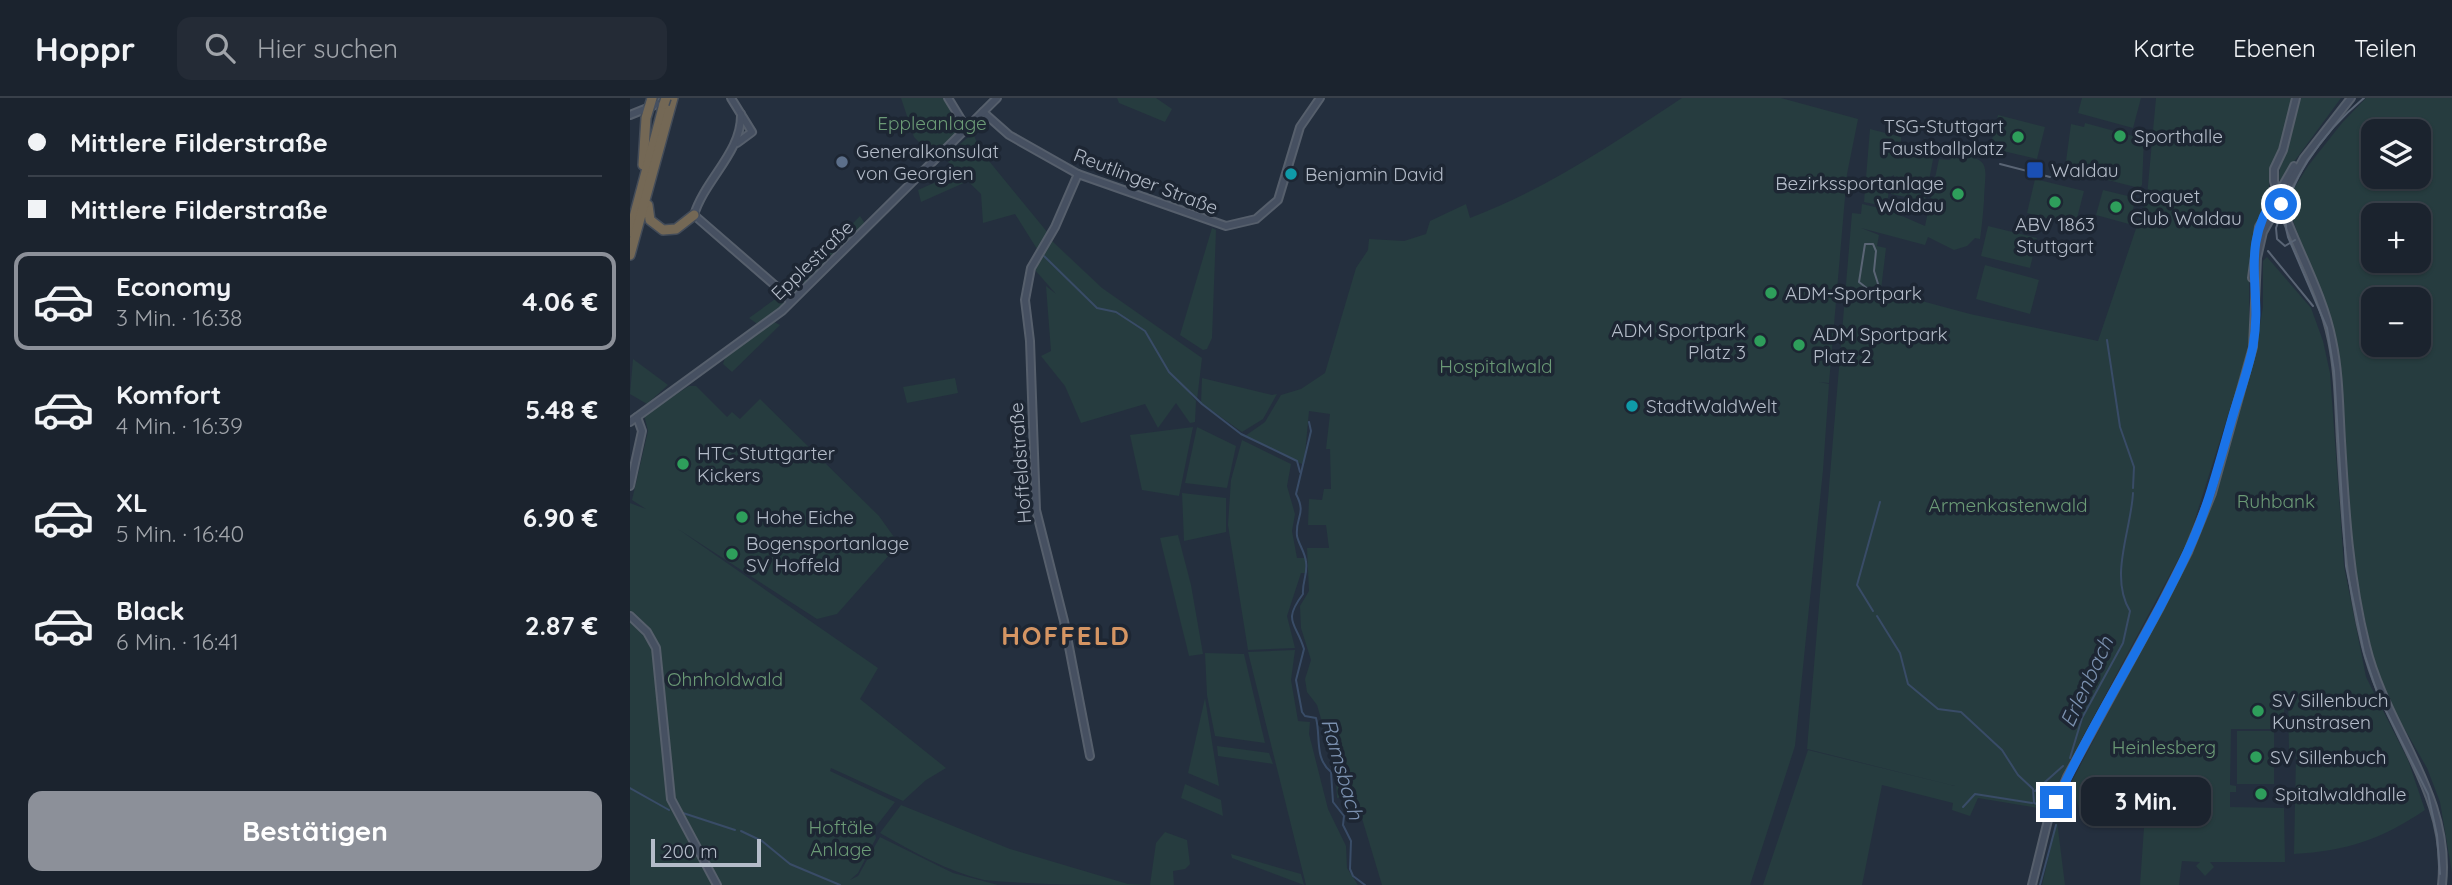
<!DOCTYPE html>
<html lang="de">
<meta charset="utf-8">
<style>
:root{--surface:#1b232e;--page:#242b36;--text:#f1f3f6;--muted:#a0a4aa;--line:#39404a;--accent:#8c9099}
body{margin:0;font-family:Quicksand,sans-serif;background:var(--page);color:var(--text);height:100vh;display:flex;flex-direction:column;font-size:26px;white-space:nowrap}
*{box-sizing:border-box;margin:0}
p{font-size:23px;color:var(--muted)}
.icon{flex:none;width:38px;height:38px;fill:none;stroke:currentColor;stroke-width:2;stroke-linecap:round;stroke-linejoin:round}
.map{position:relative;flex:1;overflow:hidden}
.details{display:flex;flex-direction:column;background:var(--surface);width:630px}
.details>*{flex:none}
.hud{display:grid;align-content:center;height:154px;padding:0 28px;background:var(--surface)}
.tools{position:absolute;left:1731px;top:21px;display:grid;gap:14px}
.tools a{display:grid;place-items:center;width:70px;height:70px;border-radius:14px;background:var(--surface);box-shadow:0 2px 5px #0004,0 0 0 2px var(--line);font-size:35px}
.scale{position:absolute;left:21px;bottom:18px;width:110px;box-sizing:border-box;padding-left:7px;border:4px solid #b4bcc9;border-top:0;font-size:19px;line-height:24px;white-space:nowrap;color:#b4bcc9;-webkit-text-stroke:5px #1d2633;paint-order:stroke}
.end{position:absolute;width:32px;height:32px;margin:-16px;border:9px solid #1a73e8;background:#fff;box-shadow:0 0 0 4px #fff}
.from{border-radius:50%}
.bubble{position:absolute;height:49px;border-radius:14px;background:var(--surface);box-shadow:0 2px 5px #0004,0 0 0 2px var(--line);font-size:23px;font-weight:700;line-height:49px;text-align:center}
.hud b{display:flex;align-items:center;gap:24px;height:66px;font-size:26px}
.hud b+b{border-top:2px solid var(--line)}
.hud i{width:18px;height:18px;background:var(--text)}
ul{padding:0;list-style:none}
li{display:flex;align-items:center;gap:21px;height:98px;margin:0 14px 10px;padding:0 14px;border:4px solid transparent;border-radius:14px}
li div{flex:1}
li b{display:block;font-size:26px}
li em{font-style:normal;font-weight:700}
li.current{border-color:var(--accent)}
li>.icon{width:63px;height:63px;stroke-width:1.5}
.button{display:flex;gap:14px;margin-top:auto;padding:14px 28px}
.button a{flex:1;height:80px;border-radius:14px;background:var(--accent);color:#fff;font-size:28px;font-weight:700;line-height:80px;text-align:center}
header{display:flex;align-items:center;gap:42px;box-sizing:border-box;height:98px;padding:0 35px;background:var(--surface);border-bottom:2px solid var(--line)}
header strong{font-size:33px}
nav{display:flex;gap:38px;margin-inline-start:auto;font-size:24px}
.search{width:490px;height:63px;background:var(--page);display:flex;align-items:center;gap:18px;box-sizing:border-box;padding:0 24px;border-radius:14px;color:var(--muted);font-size:26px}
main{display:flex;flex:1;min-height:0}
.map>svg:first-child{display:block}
.green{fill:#263c3f;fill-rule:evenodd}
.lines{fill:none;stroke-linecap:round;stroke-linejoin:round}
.stream{stroke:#394c67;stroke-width:2}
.secondary-casing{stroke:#565f6c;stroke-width:10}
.highway-casing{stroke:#434c59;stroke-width:12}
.secondary{stroke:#465061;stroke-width:6}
.highway{stroke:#746855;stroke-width:9}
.tram{stroke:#5a6575;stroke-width:2}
.highway-bridge-casing{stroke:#434c59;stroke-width:12;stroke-linecap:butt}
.highway-bridge{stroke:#746855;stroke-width:9}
.route{stroke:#1a73e8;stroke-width:9}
.leisure-dot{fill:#2e9e5b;stroke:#1d2633;stroke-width:2.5}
.service-dot{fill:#5c6f8a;stroke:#1d2633;stroke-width:2.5}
.transit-dot{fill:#1a4fb4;stroke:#1d2633;stroke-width:2.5}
.culture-dot{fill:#0f9aa8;stroke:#1d2633;stroke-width:2.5}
.labels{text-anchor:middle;stroke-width:7;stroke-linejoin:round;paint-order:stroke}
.park-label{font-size:19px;fill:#6b9a76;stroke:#1d2633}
.poi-label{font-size:19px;fill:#b4bcc9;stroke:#1d2633;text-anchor:start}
.street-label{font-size:19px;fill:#b4bcc9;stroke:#1d2633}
.water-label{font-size:21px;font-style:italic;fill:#7c92b1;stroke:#1d2633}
.district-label{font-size:26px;font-weight:bold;letter-spacing:2px;fill:#d59563;stroke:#1d2633}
</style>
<header>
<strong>Hoppr</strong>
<div class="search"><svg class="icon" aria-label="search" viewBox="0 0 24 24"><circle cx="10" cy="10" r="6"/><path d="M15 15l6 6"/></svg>Hier suchen</div>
<nav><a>Karte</a><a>Ebenen</a><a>Teilen</a></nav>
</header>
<main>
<section class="details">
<div class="hud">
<b><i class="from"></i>Mittlere Filderstraße</b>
<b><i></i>Mittlere Filderstraße</b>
</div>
<ul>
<li class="current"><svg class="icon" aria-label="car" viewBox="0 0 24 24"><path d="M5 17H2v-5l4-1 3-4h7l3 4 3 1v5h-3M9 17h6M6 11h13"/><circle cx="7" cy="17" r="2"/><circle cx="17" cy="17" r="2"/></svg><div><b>Economy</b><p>3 Min. · 16:38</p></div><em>4.06 €</em></li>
<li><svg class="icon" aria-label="car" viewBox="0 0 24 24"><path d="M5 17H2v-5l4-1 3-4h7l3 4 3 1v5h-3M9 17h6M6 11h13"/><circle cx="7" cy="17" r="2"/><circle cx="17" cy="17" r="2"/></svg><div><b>Komfort</b><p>4 Min. · 16:39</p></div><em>5.48 €</em></li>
<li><svg class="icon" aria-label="car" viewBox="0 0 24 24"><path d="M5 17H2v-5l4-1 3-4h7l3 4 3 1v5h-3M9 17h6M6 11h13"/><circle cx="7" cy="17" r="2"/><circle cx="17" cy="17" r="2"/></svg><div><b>XL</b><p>5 Min. · 16:40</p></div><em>6.90 €</em></li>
<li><svg class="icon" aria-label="car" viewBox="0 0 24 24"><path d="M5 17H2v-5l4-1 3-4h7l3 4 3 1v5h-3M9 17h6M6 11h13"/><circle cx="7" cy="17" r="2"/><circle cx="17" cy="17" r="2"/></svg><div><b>Black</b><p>6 Min. · 16:41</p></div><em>2.87 €</em></li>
</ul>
<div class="button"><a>Bestätigen</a></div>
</section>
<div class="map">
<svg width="1822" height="787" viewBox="0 0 1822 787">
<rect width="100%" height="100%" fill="#242f3e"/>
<g class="green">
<path d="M271,0H315L328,33L304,59L284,39Z"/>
<path d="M487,0H526L542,11L535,24L489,5Z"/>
<path d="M1052,0H1151L1228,21L1217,76L1199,285L1189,284L1199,286L1193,372L1165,648L1120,787H752L725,697L707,700L705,669L687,607L677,594L675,581L681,562L671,530L670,508L679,493L677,450H699L696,427H678L679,401L692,402L694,391H701L700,351H696L700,316L679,313L674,367L615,338L635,324L651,297L671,291L695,275L726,170L738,152L739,141L774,143L796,136L800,123L836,106L840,120C917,91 984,45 1052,0Z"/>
<path d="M1452,0H1511L1503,30L1448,15Z"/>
<path d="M1526,0H1663L1651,48L1639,73V97L1625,130L1619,182V243L1614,267L1558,443L1414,711L1348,700L1340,718L1322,712L1323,705L1252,687L1232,787H1133L1178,652L1325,688L1177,651L1222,115L1231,116L1232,106L1258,112L1295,128L1309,61L1320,62L1321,53C1364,63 1355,65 1354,103C1353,115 1352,128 1350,141L1345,140L1337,148L1324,152L1298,139L1295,147L1231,130L1249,137L1247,148L1256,150L1251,192L1340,216L1468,243L1517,98Z"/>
<path d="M1669,0H1711L1650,83C1645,75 1665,15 1669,0Z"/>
<path d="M1736,0H1822V775L1810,704L1797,670L1762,609L1746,574L1724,470L1706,239L1661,117L1663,92L1678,68L1712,25ZM1743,33H1788V79H1743ZM1743,117H1788V163H1743ZM1743,201H1788V247H1743Z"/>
<path d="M1368,17L1415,29L1407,61L1360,50Z"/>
<path d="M1455,25L1514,41L1512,87L1509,90L1435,71L1441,26L1454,29Z"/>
<path d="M1240,31L1271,39V44L1305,51L1295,103L1261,96L1264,77L1255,82L1259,88L1258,100L1244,106L1234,104Z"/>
<path d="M343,35L350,52L418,135L407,151L385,116L353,125L351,96L314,60Z"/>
<path d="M326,75L336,84L291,104L288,92Z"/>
<path d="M1405,81L1454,93L1445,128L1397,115Z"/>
<path d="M1473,92L1506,100L1499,126L1466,117Z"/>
<path d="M230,118L236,127L168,195L130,228L119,220L159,191Z"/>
<path d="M1358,128L1407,140L1400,170L1351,158Z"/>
<path d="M582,130L586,132L582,240L577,251L573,252L550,237Z"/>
<path d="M422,143L472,190L572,260L567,302L560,296L566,303L565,324L560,325L546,305L528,330L515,306L451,325L435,288L411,258L421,253L416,188L426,196L405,172Z"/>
<path d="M1637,159L1681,210L1693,243L1700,275L1714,468L1736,579L1778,662L1795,712C1752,741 1717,753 1664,756L1666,657L1659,654L1658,596H1654V631H1601L1600,687L1606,688V694H1600V709L1654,710L1655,764H1580L1584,769L1575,778L1566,768L1570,764L1552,763L1549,787H1510L1515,715L1449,711L1442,683L1565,451L1625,256L1633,209V163Z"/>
<path d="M1355,167L1409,182L1400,216L1346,201Z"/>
<path d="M142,223L150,227L102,274L93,266L96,257Z"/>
<path d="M3,261L38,287L17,306L0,296Z"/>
<path d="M325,280L328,295L277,305L273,289Z"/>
<path d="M572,280L642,297L647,296L633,321L612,334L571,305Z"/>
<path d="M59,288H66L97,319L102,314L110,321L130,301L249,418L269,446L207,516L187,521L48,431L248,570L230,601L316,670L296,682L273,703L201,670L200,673L265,704L244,731L246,740L228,775L220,782L228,778L250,739L323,775L368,787H0V405L16,411L2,402L18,333L14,317Z"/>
<path d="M563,329L549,398L512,392L500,337Z"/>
<path d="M567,329L606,348L597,390L555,385Z"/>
<path d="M612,342L661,366L657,388L665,416L662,433L667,460H676L677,475H671L657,518L665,550L618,552L598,427L601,382Z"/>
<path d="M552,395L596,400V434L554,443Z"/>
<path d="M548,437L561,487L573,556L559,558L530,440Z"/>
<path d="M665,552L661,582L668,623L680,624L679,636L698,711L716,748L717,770L728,787H676L618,554Z"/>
<path d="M575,555L614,556L635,645L585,638L577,597Z"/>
<path d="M575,600L589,688L558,675Z"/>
<rect x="1607" y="633" width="37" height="53"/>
<path d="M587,648L639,655L643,666L588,658Z"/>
<path d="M555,686L591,702L593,718L551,700Z"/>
<path d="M271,707L380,751L498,786L517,787C467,787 403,787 354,782C317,773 283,754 250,735Z"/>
<path d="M1427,723L1435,787H1412Z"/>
<path d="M535,734L557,742L560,766L555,771L543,773L544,787H520L526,745Z"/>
<path d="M601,756L671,776L674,787L602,760Z"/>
</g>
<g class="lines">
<g class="stream">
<path d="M414,158L467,210L486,214L515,233L539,274L572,306L611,336L667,363L670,374"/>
<path d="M1477,242L1490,329L1504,369L1503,390"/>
<path d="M679,324L681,333L666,396C677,417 665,418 667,438C669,447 675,454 676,464C678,476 672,484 673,496C652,524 666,524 674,551L666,582L672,614L675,618L686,620C691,639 684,660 701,674L703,704L714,718L713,727L721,743L720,771L723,778L735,787"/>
<path d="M1243,513L1227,487L1250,404"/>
<path d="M1247,518L1270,555L1278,586L1308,611L1331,614L1372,652L1388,677L1403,691L1404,705L1415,709"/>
<path d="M1440,660L1452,620L1493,545L1500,513C1479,478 1501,433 1503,395"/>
<path d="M0,690L39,712"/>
<path d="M1405,693L1433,668"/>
<path d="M1333,709L1345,696L1402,705"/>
<path d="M53,715L105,732"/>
<path d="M111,733L132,743L160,766L210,787"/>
<path d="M1410,787L1426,727"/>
</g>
<defs>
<g id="secondary">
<path d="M101,0L122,34L107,45"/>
<path d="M318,0L337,31"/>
<path d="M1666,0L1653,52L1644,71V83C1658,138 1691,187 1702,242C1709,275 1709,309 1711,343C1715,412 1719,481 1736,548C1756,631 1822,696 1812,787"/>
<path d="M353,14L379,37L448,76L596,128L626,121L648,102L670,29L690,0"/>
<path d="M111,16C112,54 75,81 64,117L155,196L160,204"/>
<path d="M0,17L37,2"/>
<path d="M448,76L425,129L401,170L395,202L400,243L406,412L434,523L460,658"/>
<path d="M1622,180L1629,129L1664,68"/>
<path d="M0,324L152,213L367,0"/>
<path d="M0,388L12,333L7,319"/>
<path d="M0,518L17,534L26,550L41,701L87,787"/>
<path d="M1402,787L1418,722L1437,679L1530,509L1558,454L1582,395L1623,249L1627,160L1633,134L1674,60L1721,0"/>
</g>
<g id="highway">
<path d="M13,67L16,20L22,0"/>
<path d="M18,107L20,122L33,132L46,131L64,117"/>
<path d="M0,134L34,6"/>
<path d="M0,157L43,0"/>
</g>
</defs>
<use href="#secondary" class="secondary-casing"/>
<use href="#highway" class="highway-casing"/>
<use href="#secondary" class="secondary"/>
<use href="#highway" class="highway"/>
<g class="tram">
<path d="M1734,0C1700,28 1644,93 1658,139L1697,230L1704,273L1716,468L1734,555L1748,597L1798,696L1807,737L1810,776"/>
<path d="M1370,66L1420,79"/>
<path d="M1651,116L1646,130L1647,141L1655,148L1665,142"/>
<path d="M1235,146H1243L1246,153L1244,173L1249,189L1243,195L1229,184Z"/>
<path d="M1638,153L1683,208"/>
</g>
<defs>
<path id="highway-bridge" d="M34,6L36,0"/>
</defs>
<use href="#highway-bridge" class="highway-bridge-casing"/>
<use href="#highway-bridge" class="highway-bridge"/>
</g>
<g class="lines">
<path class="route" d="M1426,704C1465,618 1518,540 1557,455C1577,413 1588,369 1601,324C1608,299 1618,274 1623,248C1634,188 1607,153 1647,94L1651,106"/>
</g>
<g class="leisure-dot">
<circle cx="1490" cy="38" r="7"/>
<circle cx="1388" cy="39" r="7"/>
<circle cx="1328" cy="96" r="7"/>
<circle cx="1425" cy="104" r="7"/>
<circle cx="1486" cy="109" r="7"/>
<circle cx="1141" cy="195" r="7"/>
<circle cx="1130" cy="243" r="7"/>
<circle cx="1169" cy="247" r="7"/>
<circle cx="53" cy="366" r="7"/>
<circle cx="112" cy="419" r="7"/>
<circle cx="102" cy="456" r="7"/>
<circle cx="1628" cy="613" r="7"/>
<circle cx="1626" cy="659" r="7"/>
<circle cx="1631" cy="696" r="7"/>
</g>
<circle class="service-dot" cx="212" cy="64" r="7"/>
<rect class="transit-dot" x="1396" y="63" width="18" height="18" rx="3.5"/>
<g class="culture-dot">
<circle cx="661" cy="76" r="7"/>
<circle cx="1002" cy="308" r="7"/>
</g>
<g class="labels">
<g class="park-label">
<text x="302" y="32">Eppleanlage</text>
<text x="866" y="275">Hospitalwald</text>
<text x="1646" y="410">Ruhbank</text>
<text x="1378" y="414">Armenkastenwald</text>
<text x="95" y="588">Ohnholdwald</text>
<text x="1534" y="656">Heinlesberg</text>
<text x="211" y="736">Hoftäle<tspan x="211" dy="22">Anlage</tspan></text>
</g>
<g class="poi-label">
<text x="1374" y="35" text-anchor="end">TSG-Stuttgart<tspan x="1374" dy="22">Faustballplatz</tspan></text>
<text x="1504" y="45">Sporthalle</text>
<text x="226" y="60">Generalkonsulat<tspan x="226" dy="22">von Georgien</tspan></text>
<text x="1421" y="79">Waldau</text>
<text x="675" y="83">Benjamin David</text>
<text x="1314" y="92" text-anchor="end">Bezirkssportanlage<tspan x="1314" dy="22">Waldau</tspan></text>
<text x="1500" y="105">Croquet<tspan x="1500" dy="22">Club Waldau</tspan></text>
<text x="1425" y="133" text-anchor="middle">ABV 1863<tspan x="1425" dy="22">Stuttgart</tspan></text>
<text x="1155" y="202">ADM-Sportpark</text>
<text x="1116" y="239" text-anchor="end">ADM Sportpark<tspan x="1116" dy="22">Platz 3</tspan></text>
<text x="1183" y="243">ADM Sportpark<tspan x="1183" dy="22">Platz 2</tspan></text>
<text x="1016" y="315">StadtWaldWelt</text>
<text x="67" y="362">HTC Stuttgarter<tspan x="67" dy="22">Kickers</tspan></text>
<text x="126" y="426">Hohe Eiche</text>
<text x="116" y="452">Bogensportanlage<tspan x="116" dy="22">SV Hoffeld</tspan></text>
<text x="1642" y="609">SV Sillenbuch<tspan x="1642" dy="22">Kunstrasen</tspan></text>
<text x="1640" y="666">SV Sillenbuch</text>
<text x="1645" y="703">Spitalwaldhalle</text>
</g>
<g class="street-label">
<text transform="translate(516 83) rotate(21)" y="7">Reutlinger Straße</text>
<text transform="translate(182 162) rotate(-44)" y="7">Epplestraße</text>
<text transform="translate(390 365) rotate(-94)" y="7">Hoffeldstraße</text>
</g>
<g class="water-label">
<text transform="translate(1457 584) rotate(-65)" y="7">Erlenbach</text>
<text transform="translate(712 671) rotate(74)" y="7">Ramsbach</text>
</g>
<g class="district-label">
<text x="436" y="547">HOFFELD</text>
</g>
</g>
</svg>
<div class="tools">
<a><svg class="icon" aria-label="layers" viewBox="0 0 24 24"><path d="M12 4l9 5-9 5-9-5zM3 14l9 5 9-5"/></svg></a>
<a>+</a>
<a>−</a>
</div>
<div class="scale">200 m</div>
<i class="end from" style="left:1651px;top:106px"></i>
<i class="end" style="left:1426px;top:704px"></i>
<div class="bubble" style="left:1451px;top:679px;width:130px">3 Min.</div>
</div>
</main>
